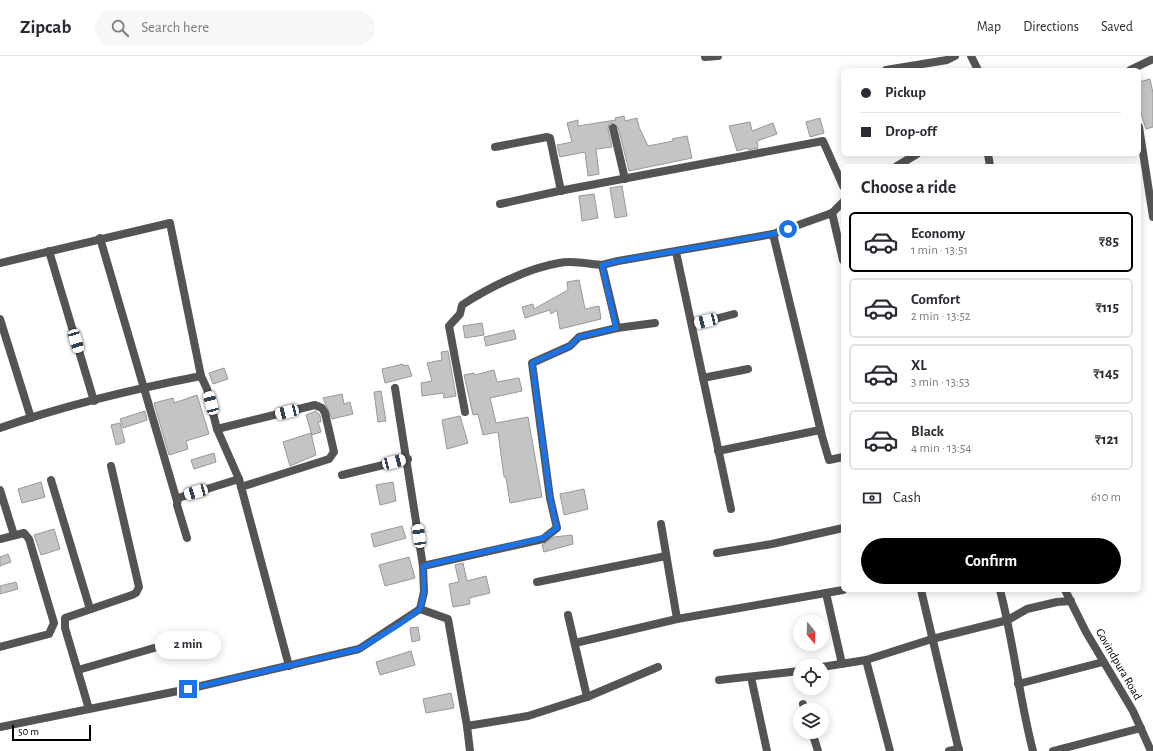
<!DOCTYPE html>
<meta charset="utf-8">
<style>
:root{--surface:#fff;--page:#f7f7f7;--text:#2b2b33;--muted:#7c7c81;--line:#e1e1e2;--accent:#000}
body{margin:0;font-family:"Alegreya Sans",sans-serif;background:var(--page);color:var(--text);height:100vh;display:flex;flex-direction:column;font-size:15px;white-space:nowrap}
*{box-sizing:border-box;margin:0}
p{font-size:13px;color:var(--muted)}
.icon{flex:none;width:22px;height:22px;fill:none;stroke:currentColor;stroke-width:2;stroke-linecap:round;stroke-linejoin:round}
.map{position:relative;flex:1;overflow:hidden}
.sheet{position:absolute;left:841px;top:108px;width:300px;height:428px;display:flex;flex-direction:column;background:var(--surface);border-radius:6px;box-shadow:0 2px 10px #0003}
.sheet>*{flex:none}
.guide{position:absolute;left:841px;top:12px;width:300px;height:88px;border-radius:6px;box-shadow:0 2px 10px #0003;display:grid;align-content:center;height:88px;padding:0 20px;background:var(--surface)}
.needle{width:26px;rotate:161deg}
.tools{position:absolute;left:793px;top:559px;display:grid;gap:8px}
.tools a{display:grid;place-items:center;width:36px;height:36px;border-radius:50%;background:var(--surface);box-shadow:0 2px 10px #0003;font-size:20px}
.scale{position:absolute;left:12px;bottom:10px;width:79px;box-sizing:border-box;padding-left:4px;border:2px solid #000;border-top:0;font-size:11px;line-height:14px;white-space:nowrap;color:#000;-webkit-text-stroke:3px #fff;paint-order:stroke}
.end{position:absolute;width:18px;height:18px;margin:-9px;border:5px solid #1a73e8;background:#fff;box-shadow:0 0 0 2px #fff}
.from{border-radius:50%}
.bubble{position:absolute;height:28px;border-radius:14px;background:var(--surface);box-shadow:0 2px 10px #0003;font-size:13px;font-weight:700;line-height:28px;text-align:center}
.car{position:absolute;width:12px;height:24px;margin:-12px -6px;border-radius:5px;box-shadow:0 0 3px 1px #0007;background:linear-gradient(#fff 24%,#345 0 40%,#fff 0 76%,#345 0 86%,#fff 0)}
.guide b{display:flex;align-items:center;gap:14px;height:38px;font-size:15px}
.guide b+b{border-top:1px solid var(--line)}
.guide i{width:10px;height:10px;background:var(--text)}
ul{padding:0;list-style:none}
li{display:flex;align-items:center;gap:12px;height:60px;margin:0 8px 6px;padding:0 12px;border:2px solid var(--line);border-radius:6px}
li div{flex:1}
li b{display:block;font-size:15px}
li em{font-style:normal;font-weight:700}
li.on{border-color:var(--accent)}
li>.icon{width:36px;height:36px;stroke-width:1.5}
h2{padding:0 20px;font-size:18px;line-height:48px}
.pay{display:flex;align-items:center;gap:10px;height:44px;padding:0 20px;font-size:15px}
.pay p{margin-inline-start:auto}
.cta{display:flex;gap:8px;margin-top:auto;padding:8px 20px}
.cta a{flex:1;height:46px;border-radius:24px;background:var(--accent);color:#fff;font-size:16px;font-weight:700;line-height:46px;text-align:center}
header{display:flex;align-items:center;gap:24px;box-sizing:border-box;height:56px;padding:0 20px;background:var(--surface);border-bottom:1px solid var(--line)}
header strong{font-size:19px}
nav{display:flex;gap:22px;margin-inline-start:auto;font-size:14px}
.search{width:280px;height:36px;background:var(--page);display:flex;align-items:center;gap:10px;box-sizing:border-box;padding:0 14px;border-radius:22px;color:var(--muted);font-size:15px}
.map>svg:first-child{display:block}
.building{fill:#c4c4c4;stroke:#989898}
.lines{fill:none;stroke-linecap:round;stroke-linejoin:round}
.minor{stroke:#545454;stroke-width:8}
.tertiary{stroke:#545454;stroke-width:8}
.route{stroke:#1a73e8;stroke-width:5}
.labels{text-anchor:middle;stroke-width:3.5;stroke-linejoin:round;paint-order:stroke}
.street-label{font-size:12px;fill:#000;stroke:#fff}
</style>
<header>
<strong>Zipcab</strong>
<div class="search"><svg class="icon" aria-label="search" viewBox="0 0 24 24"><circle cx="10" cy="10" r="6"/><path d="M15 15l6 6"/></svg>Search here</div>
<nav><a>Map</a><a>Directions</a><a>Saved</a></nav>
</header>
<div class="map">
<svg width="1153" height="695" viewBox="0 0 1153 695">
<rect width="100%" height="100%" fill="#fff"/>
<g class="building">
<path d="M1150,23L1153,37V71L1146,73L1139,52V26Z"/>
<path d="M624,60L625,65L637,62L639,71L648,90L673,85L672,83L687,80L692,102L629,115L618,71L612,67L609,68L608,73L612,91L596,93L599,118L588,120L585,96L560,101L557,89L572,86L567,67L578,64V70L616,64L615,62Z"/>
<path d="M820,62L824,77L810,81L806,66Z"/>
<path d="M750,66L752,75L773,67L777,78L757,85L758,92L748,94L747,92L737,95L729,70Z"/>
<path d="M622,130L627,160L615,162L610,132Z"/>
<path d="M594,138L598,162L582,165L579,140Z"/>
<path d="M579,224L585,253L599,250L601,263L560,273L557,254L551,258L550,254L525,262L522,251L533,248L534,253L568,234L567,226Z"/>
<path d="M482,267L484,279L465,282L463,270Z"/>
<path d="M514,274L516,283L486,290L484,281Z"/>
<path d="M448,295L456,340L444,342L443,337L422,340L421,327L432,325L427,307L442,304L441,296Z"/>
<path d="M403,308V310L408,309L412,320L385,327L382,313Z"/>
<path d="M224,312L228,323L213,328L209,317Z"/>
<path d="M494,314L497,326L519,322L522,335L490,342L496,367L528,361L542,441L510,447L506,421H504L498,376L483,379L478,358L473,359L464,319L474,317L475,319Z"/>
<path d="M381,335L386,365L378,366L374,336Z"/>
<path d="M342,338L344,348L350,346L353,358L332,363L323,342Z"/>
<path d="M197,339L209,378L186,385L188,393L169,399L154,347L173,342L174,347Z"/>
<path d="M145,355L147,364L123,372L120,363Z"/>
<path d="M316,355L320,359L321,366H318L321,376L312,379L306,359Z"/>
<path d="M460,360L468,387L447,393L442,364Z"/>
<path d="M120,367L125,386L116,389L111,369Z"/>
<path d="M311,377L316,399L290,410L283,386Z"/>
<path d="M214,397L216,406L194,413L191,404Z"/>
<path d="M41,426L45,441L22,447L18,433Z"/>
<path d="M393,426L396,445L380,449L376,429Z"/>
<path d="M584,433L588,453L564,459L560,438Z"/>
<path d="M402,470L406,482L374,491L371,478Z"/>
<path d="M54,473L60,493L41,499L34,479Z"/>
<path d="M572,479L573,488L544,496L542,489L554,481Z"/>
<path d="M8,498L11,506L0,510V501Z"/>
<path d="M409,501L415,522L385,530L379,509Z"/>
<path d="M463,507L467,525L486,520L490,537L469,542L470,548L453,551L449,528L459,526L455,509Z"/>
<path d="M16,526L18,533L0,538V530Z"/>
<path d="M418,571L420,584L412,586L410,572Z"/>
<path d="M411,595L415,609L380,619L376,606Z"/>
<path d="M451,637L454,652L426,657L423,643Z"/>
</g>
<g class="lines">
<g class="minor">
<path d="M705,1L718,0"/>
<path d="M886,14L947,4L955,0"/>
<path d="M1130,14L1153,3"/>
<path d="M1139,71L1153,161"/>
<path d="M613,72L625,123"/>
<path d="M495,91L547,81L550,82L561,135"/>
<path d="M897,110L917,98"/>
<path d="M500,148L559,135L823,85L843,130"/>
<path d="M832,157L843,204"/>
<path d="M773,178L822,380L829,404L843,401"/>
<path d="M100,182L177,445"/>
<path d="M49,195L94,345"/>
<path d="M676,196L731,453"/>
<path d="M0,207L170,167L201,320L207,333L217,373L239,423L289,610"/>
<path d="M0,263L31,362"/>
<path d="M692,269L734,258"/>
<path d="M617,272L655,267"/>
<path d="M703,322L748,313"/>
<path d="M395,332L423,510"/>
<path d="M465,356L449,270L460,258L462,249C488,232 528,212 559,207C572,204 589,208 602,209"/>
<path d="M0,372C65,349 134,333 201,320"/>
<path d="M217,373L315,349L322,352L325,357L334,396L329,403L241,431"/>
<path d="M718,395L820,374"/>
<path d="M342,419L408,403"/>
<path d="M51,424L90,553"/>
<path d="M0,434L14,479"/>
<path d="M661,468L677,563"/>
<path d="M187,482L177,449L178,442L239,423"/>
<path d="M0,483L24,477L29,483L54,567L49,578L0,591"/>
<path d="M717,497L772,488L843,472"/>
<path d="M537,526L666,500"/>
<path d="M921,534L959,695"/>
<path d="M1000,534C1014,587 1019,642 1033,695"/>
<path d="M826,537L842,608"/>
<path d="M420,553L448,563L467,670L470,695"/>
<path d="M575,587L677,563L843,534"/>
<path d="M866,604L890,695"/>
<path d="M822,611L866,604L932,583L1008,564L1027,553L1057,546L1071,545"/>
<path d="M78,614L154,592"/>
<path d="M751,621L767,695"/>
<path d="M719,624L800,615"/>
<path d="M1018,628L1103,606"/>
<path d="M587,641L658,611"/>
<path d="M803,648L805,654"/>
<path d="M89,653L65,572V562L132,539L136,537L139,531L111,410"/>
<path d="M467,670L528,660L587,641L568,559"/>
<path d="M0,671L188,633L359,593L420,553L424,536L423,510L543,483L557,472L550,442L532,307L570,290L579,281L617,272L602,209L618,205L773,178L832,157L843,146"/>
<path d="M812,676L818,695"/>
<path d="M949,695L959,693"/>
<path d="M1053,695L1141,672"/>
</g>
<g class="tertiary">
<path d="M971,0L978,14"/>
<path d="M988,98L990,110"/>
<path d="M1065,534L1086,576L1133,655L1151,695"/>
</g>
</g>
<g class="lines">
<path class="route" d="M188,633L359,593L400,568L420,553L424,536L423,510L543,482L557,472L550,442L532,307L570,290L579,281L616,272L602,209L618,205L773,178L788,173"/>
</g>
<g class="labels">
<g class="street-label">
<text transform="translate(1119 608) rotate(60)" y="4">Govindpura Road</text>
</g>
</g>
</svg>
<div class="tools">
<a><svg class="needle" viewBox="-14 -14 28 28"><path d="M0-13l5 13h-10z" fill="#e53935"/><path d="M0 13l5-13h-10z" fill="#7c7c81"/></svg></a>
<a><svg class="icon" aria-label="locate" viewBox="0 0 24 24"><circle cx="12" cy="12" r="6"/><path d="M12 2v4M12 18v4M2 12h4M18 12h4"/></svg></a>
<a><svg class="icon" aria-label="layers" viewBox="0 0 24 24"><path d="M12 4l9 5-9 5-9-5zM3 14l9 5 9-5"/></svg></a>
</div>
<div class="scale">50 m</div>
<i class="end from" style="left:788px;top:173px"></i>
<i class="end" style="left:188px;top:633px"></i>
<div class="bubble" style="left:155px;top:575px;width:66px">2 min</div>
<i class="car" style="left:706px;top:265px;rotate:256deg"></i>
<i class="car" style="left:76px;top:285px;rotate:163deg"></i>
<i class="car" style="left:211px;top:347px;rotate:345deg"></i>
<i class="car" style="left:287px;top:356px;rotate:256deg"></i>
<i class="car" style="left:394px;top:406px;rotate:76deg"></i>
<i class="car" style="left:196px;top:436px;rotate:254deg"></i>
<i class="car" style="left:419px;top:480px;rotate:352deg"></i>
<div class="guide">
<b><i class="from"></i>Pickup</b>
<b><i></i>Drop-off</b>
</div>
<section class="sheet">
<h2>Choose a ride</h2>
<ul>
<li class="on"><svg class="icon" aria-label="car" viewBox="0 0 24 24"><path d="M5 17H2v-5l4-1 3-4h7l3 4 3 1v5h-3M9 17h6M6 11h13"/><circle cx="7" cy="17" r="2"/><circle cx="17" cy="17" r="2"/></svg><div><b>Economy</b><p>1 min · 13:51</p></div><em>₹85</em></li>
<li><svg class="icon" aria-label="car" viewBox="0 0 24 24"><path d="M5 17H2v-5l4-1 3-4h7l3 4 3 1v5h-3M9 17h6M6 11h13"/><circle cx="7" cy="17" r="2"/><circle cx="17" cy="17" r="2"/></svg><div><b>Comfort</b><p>2 min · 13:52</p></div><em>₹115</em></li>
<li><svg class="icon" aria-label="car" viewBox="0 0 24 24"><path d="M5 17H2v-5l4-1 3-4h7l3 4 3 1v5h-3M9 17h6M6 11h13"/><circle cx="7" cy="17" r="2"/><circle cx="17" cy="17" r="2"/></svg><div><b>XL</b><p>3 min · 13:53</p></div><em>₹145</em></li>
<li><svg class="icon" aria-label="car" viewBox="0 0 24 24"><path d="M5 17H2v-5l4-1 3-4h7l3 4 3 1v5h-3M9 17h6M6 11h13"/><circle cx="7" cy="17" r="2"/><circle cx="17" cy="17" r="2"/></svg><div><b>Black</b><p>4 min · 13:54</p></div><em>₹121</em></li>
</ul>
<div class="pay"><svg class="icon" aria-label="cash" viewBox="0 0 24 24"><path d="M3 7h18v10H3z"/><circle cx="12" cy="12" r="2"/></svg>Cash<p>610 m</p></div>
<div class="cta"><a>Confirm</a></div>
</section>
</div>
